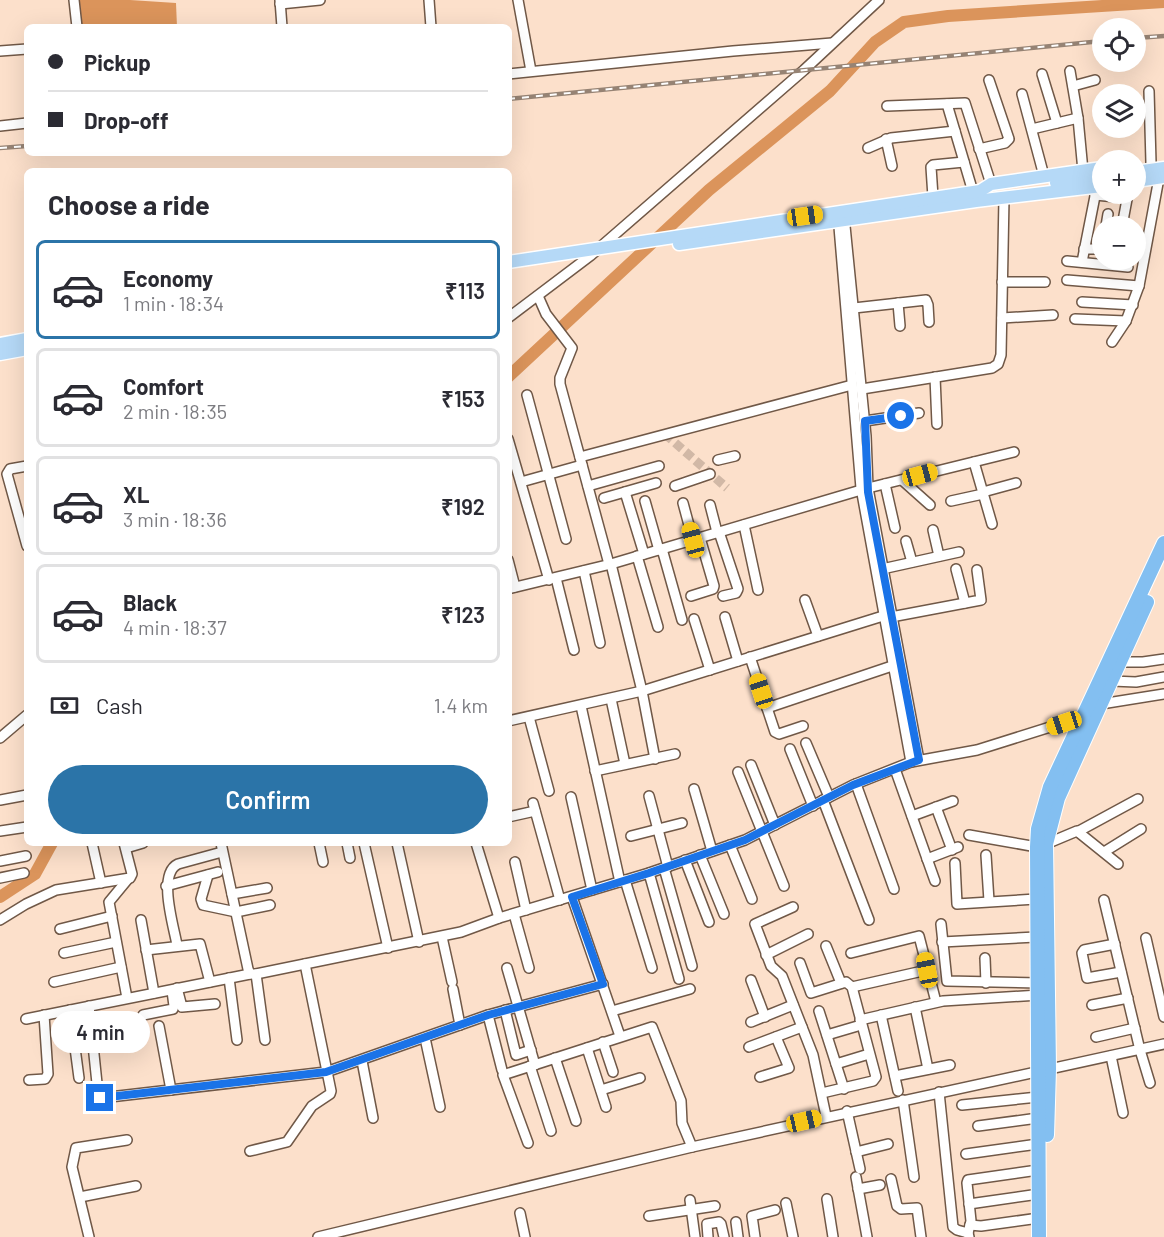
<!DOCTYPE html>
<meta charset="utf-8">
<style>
:root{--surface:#fff;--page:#f7f7f7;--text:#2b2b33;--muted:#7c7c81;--line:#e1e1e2;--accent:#2b74a8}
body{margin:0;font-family:Barlow,sans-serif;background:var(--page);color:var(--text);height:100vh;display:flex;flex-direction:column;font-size:22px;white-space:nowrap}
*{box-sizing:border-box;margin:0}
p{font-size:20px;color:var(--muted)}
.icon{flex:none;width:33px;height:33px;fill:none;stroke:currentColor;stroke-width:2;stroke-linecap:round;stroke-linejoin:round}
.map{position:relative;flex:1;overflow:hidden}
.drawer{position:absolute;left:24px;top:168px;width:488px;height:678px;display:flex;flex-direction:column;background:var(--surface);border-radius:9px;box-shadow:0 6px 24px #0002}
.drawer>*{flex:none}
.guide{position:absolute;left:24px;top:24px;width:488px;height:132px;border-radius:9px;box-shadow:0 6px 24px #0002;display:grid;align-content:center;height:132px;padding:0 24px;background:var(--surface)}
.tools{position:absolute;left:1092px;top:18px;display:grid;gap:12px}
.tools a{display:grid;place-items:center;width:54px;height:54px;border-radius:50%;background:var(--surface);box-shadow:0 6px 24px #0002;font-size:30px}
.end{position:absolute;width:27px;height:27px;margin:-14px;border:8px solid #1a73e8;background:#fff;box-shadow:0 0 0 3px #fff}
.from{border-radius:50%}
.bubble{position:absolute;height:42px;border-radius:21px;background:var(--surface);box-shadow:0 6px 24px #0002;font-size:20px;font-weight:600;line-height:42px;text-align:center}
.car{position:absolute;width:18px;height:36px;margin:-18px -9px;border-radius:8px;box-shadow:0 0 4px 2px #0007;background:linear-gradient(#f5c518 24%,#345 0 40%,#f5c518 0 76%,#345 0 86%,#f5c518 0)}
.guide b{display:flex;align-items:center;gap:21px;height:57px;font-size:22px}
.guide b+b{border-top:2px solid var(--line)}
.guide i{width:15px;height:15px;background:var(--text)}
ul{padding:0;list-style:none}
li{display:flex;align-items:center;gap:18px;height:99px;margin:0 12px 9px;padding:0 12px;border:3px solid var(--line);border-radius:9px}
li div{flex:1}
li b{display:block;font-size:22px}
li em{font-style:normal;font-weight:600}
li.selected{border-color:var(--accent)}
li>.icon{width:54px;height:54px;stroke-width:1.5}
h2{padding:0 24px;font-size:27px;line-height:72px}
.pay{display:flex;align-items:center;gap:15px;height:66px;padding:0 24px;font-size:22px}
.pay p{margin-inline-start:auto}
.primary-button{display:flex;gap:12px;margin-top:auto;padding:12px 24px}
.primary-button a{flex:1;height:69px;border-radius:36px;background:var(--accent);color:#fff;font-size:24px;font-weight:600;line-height:69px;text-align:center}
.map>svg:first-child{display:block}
.water{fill:#db945b}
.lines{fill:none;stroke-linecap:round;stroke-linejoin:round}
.river{stroke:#db945b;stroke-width:12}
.minor-tunnel{stroke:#d1b8a6;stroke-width:9;stroke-dasharray:9 4.5;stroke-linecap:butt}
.minor-casing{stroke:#705847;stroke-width:12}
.major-casing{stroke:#fff;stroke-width:15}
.highway-casing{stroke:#fff;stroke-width:16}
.minor{stroke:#fff;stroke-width:9}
.major{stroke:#b5d9f7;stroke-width:12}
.highway{stroke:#83bff1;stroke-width:14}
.rail-casing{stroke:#968374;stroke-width:4.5}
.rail{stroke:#fff;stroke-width:2;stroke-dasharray:7;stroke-linecap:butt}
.route{stroke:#1a73e8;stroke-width:8}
</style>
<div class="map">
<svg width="1164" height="1237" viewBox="0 0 1164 1237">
<rect width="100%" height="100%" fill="#fce0cb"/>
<path class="water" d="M74,0H130L176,3L177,27H74Z"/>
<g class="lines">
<g class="river">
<path d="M508,377L709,190L830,91L875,42L904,22L948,16L1164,2"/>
<path d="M0,897L35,874L52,843"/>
</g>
<path class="minor-tunnel" d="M665,434L727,488"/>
<defs>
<g id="minor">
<path d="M74,0L77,27"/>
<path d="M280,0L282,27"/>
<path d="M429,0L431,27"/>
<path d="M518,0L531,71"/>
<path d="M280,4L320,0"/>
<path d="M0,51L27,49"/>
<path d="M1070,71L1078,118L1083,171"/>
<path d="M508,74L733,51L832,43"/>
<path d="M1042,74L1057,123"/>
<path d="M1073,86L1095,80"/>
<path d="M1149,91L1151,163"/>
<path d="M1022,94L1044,176"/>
<path d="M947,104L973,192"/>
<path d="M887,106L965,103L991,184"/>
<path d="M0,126L27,123"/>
<path d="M1032,129L1078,118"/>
<path d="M886,139L892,166"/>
<path d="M868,148L891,138L955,131"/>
<path d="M979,149L1005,143L1009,139L989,80"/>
<path d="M1095,195L1127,198"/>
<path d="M933,197L931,167L933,165L964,162"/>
<path d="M838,215L861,488L911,762"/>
<path d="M844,216L866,436L868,488L919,760"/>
<path d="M1106,226L1108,214"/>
<path d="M1122,226L1128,194"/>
<path d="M1084,249H1102"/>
<path d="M1067,261L1128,267"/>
<path d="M1082,262L1097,186"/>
<path d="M1067,280L1139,286"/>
<path d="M1002,282H1045"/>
<path d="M538,296L546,314L572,348L560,378V384L609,564"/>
<path d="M1082,302L1133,305"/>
<path d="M898,303L900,326"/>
<path d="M854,308L926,300L928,305L929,322"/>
<path d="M508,318L590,256L804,70L879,0"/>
<path d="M1002,318L1053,315"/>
<path d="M1075,319L1126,321"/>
<path d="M1112,342L1126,321L1139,286L1159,178"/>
<path d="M935,377L937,424"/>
<path d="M862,389L992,368L998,364L1001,355L1004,198"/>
<path d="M527,395L566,539"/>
<path d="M865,421L919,413"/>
<path d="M508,439L549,580"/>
<path d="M580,457L852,385"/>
<path d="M718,460L735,456"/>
<path d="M974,462L992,524"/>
<path d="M27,466L10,469L7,474L27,546"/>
<path d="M902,480L930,505"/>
<path d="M521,482L582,465"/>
<path d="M885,484L895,528"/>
<path d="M588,486L659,466"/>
<path d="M675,486L710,474"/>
<path d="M868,488L1014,452"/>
<path d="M625,492L644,554"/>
<path d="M983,492L1016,483"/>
<path d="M604,498L656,483"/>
<path d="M645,501L659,550"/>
<path d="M951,501L983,494"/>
<path d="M683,503L693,540"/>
<path d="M710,505L717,532"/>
<path d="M744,525L758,590"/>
<path d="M933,530L939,556"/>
<path d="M719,532L738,589L736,593L723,596"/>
<path d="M906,541L912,562"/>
<path d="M662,549L682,620"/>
<path d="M637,556L658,627"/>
<path d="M508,560L515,587"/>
<path d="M611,564L642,691L655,759"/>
<path d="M882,569L959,552"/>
<path d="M956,569L965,603"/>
<path d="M584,571L600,643"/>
<path d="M556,578L574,650"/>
<path d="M508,589L611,564L861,490"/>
<path d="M691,596L713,589L714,586L700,538"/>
<path d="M805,600L818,636"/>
<path d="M725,617L738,661"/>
<path d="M891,617L981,600L977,570"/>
<path d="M694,619L710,670"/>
<path d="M750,657L775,732L779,734L803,726"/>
<path d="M1121,662H1143L1164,659"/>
<path d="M1112,681L1136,682L1164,677"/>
<path d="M611,699L625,764"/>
<path d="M1101,704L1164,694"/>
<path d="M581,706L620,882"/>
<path d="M767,708L892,666"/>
<path d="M529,717L549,791"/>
<path d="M508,721L642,691L883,616"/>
<path d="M0,738L27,715"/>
<path d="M806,743L829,797"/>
<path d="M790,749L813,806"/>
<path d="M751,765L775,825"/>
<path d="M895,769L935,881"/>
<path d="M595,771L675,754"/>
<path d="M738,772L784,886"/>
<path d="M856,784L894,889"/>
<path d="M694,789L712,851"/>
<path d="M649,796L668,867"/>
<path d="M571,797L592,890"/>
<path d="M0,800L27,795"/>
<path d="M823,800L869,920"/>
<path d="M533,803L560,900"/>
<path d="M936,807L952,850"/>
<path d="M912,816L953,801"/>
<path d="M508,817L535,811"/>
<path d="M0,831L27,827"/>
<path d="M1079,831L1138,799"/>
<path d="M969,835L1037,847"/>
<path d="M631,836L682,823"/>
<path d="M92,843L101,883"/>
<path d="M221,843L248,969L250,974H256L461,932L499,918L649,873L745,840L853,785L911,762L977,750L1082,717"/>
<path d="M319,843L323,862"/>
<path d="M347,843L350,858"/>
<path d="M364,843L388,948"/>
<path d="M397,843L419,942"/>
<path d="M476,843L499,918"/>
<path d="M1046,844L1077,831L1118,864"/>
<path d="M730,845L752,899"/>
<path d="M126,848L143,843"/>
<path d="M1104,852L1141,829"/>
<path d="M700,855L724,914"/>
<path d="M986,855L989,901"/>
<path d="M927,859L958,847"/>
<path d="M685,860L709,922"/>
<path d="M0,861L26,856"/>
<path d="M515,862L526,910"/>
<path d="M955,863L957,904L1036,899"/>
<path d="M664,868L692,966"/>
<path d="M649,873L679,979"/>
<path d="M208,875L201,899L203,905L236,912L270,905"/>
<path d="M0,878L24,873"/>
<path d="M625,880L652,968"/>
<path d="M166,886L218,872"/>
<path d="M232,894L267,888"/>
<path d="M572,897L620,1036"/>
<path d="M1104,900L1140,1050L1150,1083"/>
<path d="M793,907L755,924L771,966L782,976L813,1055L826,1116"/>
<path d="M514,914L529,968"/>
<path d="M0,920L26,904L56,890L130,878L132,874L124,843"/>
<path d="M141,920L154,993"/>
<path d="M941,924L947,981L1038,983"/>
<path d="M60,929L112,916"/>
<path d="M442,937L452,982"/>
<path d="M1146,938L1164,1017"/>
<path d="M942,942L1036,937"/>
<path d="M1115,944L1084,950L1082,953L1087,978L1121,972"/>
<path d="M177,945C174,927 157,874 178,864L222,852"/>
<path d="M826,946L841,983"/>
<path d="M146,950L200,944L210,982"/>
<path d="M64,953L116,942"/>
<path d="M851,953L919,936L936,1002"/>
<path d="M766,955L808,934"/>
<path d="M985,958L986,983"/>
<path d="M800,963L811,993L846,982L852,987L876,1077L873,1081L822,1093"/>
<path d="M507,968L535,1065"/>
<path d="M256,974L265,1040"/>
<path d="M229,978L237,1040"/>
<path d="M751,980L765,1017"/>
<path d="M54,982L121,967"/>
<path d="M852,987L927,970"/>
<path d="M177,988L182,1007L215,1004"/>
<path d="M453,989L460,1025"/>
<path d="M127,998L109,902L128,879"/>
<path d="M1092,1005L1128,998"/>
<path d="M89,1006L98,1093L101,1098L326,1072L488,1015L603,984"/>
<path d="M915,1007L928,1069"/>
<path d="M70,1010L79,1078"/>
<path d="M505,1010L516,1055L531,1050"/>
<path d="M612,1011L690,989"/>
<path d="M819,1011L844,1089"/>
<path d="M143,1015L173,1009L174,1006L172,991"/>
<path d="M488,1015L502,1070"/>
<path d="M881,1015L898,1091"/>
<path d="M26,1019L250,974"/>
<path d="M860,1020L943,1001L1039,995"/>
<path d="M751,1022L793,1005"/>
<path d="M159,1026L171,1090"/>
<path d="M827,1035L861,1025"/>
<path d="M1096,1037L1135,1028"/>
<path d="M425,1038L440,1107"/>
<path d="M603,1042L613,1072"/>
<path d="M749,1047L802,1027"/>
<path d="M587,1048L606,1107"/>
<path d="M1111,1056L1123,1113"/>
<path d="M555,1058L576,1121"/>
<path d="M362,1061L373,1118"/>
<path d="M836,1064L869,1054"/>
<path d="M530,1066L551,1131"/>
<path d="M895,1076L950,1065"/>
<path d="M760,1077L789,1068L776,1037"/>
<path d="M29,1080L45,1079L48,1074L44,1015"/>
<path d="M601,1090L640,1078"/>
<path d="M939,1092L953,1227L957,1230L968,1233L969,1237"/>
<path d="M903,1100L914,1177"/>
<path d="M962,1105L1038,1097"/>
<path d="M847,1111L860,1169"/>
<path d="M978,1126L1038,1118"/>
<path d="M528,1143L503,1075L652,1027L681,1101L682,1123L692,1147"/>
<path d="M250,1151L287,1142L312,1106L330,1094L331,1091L305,964"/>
<path d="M856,1152L888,1144"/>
<path d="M966,1154L1038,1144"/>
<path d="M856,1177L867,1237"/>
<path d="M891,1179L897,1206L901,1209L917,1208L921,1237"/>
<path d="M858,1189L880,1185"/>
<path d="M80,1197L136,1186"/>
<path d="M827,1199L833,1237"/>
<path d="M690,1200L695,1237"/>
<path d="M786,1203L793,1237"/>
<path d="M969,1204L1039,1194"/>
<path d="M520,1213L525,1237"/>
<path d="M649,1216L715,1206"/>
<path d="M736,1222L738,1237"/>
<path d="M970,1225L981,1226L1039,1218"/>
<path d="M968,1233L971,1221L967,1183L968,1180L1038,1170"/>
<path d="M89,1237L72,1167L76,1148L127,1140"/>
<path d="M318,1237L692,1147L1164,1044"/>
<path d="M708,1237L707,1224L719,1222L721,1224L724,1237"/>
<path d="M755,1237L752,1216L775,1210"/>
</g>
<g id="major">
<path d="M1136,172L1164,168"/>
<path d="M1136,181L1164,177"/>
<path d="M1056,183L1098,177"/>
<path d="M679,244L976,201L1102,186"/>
<path d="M508,262L980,191L991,184L1102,168"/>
<path d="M0,344L27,339"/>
<path d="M0,354L27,349"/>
</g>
<g id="highway">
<path d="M1047,1135L1049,1069L1046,844L1058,798L1147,602"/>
<path d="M1039,1237L1037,847L1038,829L1050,787L1164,543"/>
</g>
</defs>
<use href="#minor" class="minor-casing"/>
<use href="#major" class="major-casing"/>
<use href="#highway" class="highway-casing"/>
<use href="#minor" class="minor"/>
<use href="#major" class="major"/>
<use href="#highway" class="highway"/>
<defs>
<g id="rail">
<path d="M1136,38L1164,36"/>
<path d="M508,99L1102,41"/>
<path d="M0,148L27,146"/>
</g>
</defs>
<use href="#rail" class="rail-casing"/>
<use href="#rail" class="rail"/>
</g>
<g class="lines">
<path class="route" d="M100,1098L326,1072L488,1015L603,984L572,897L649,873L745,840L853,785L919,760L868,492L865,421L901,416"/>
</g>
</svg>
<div class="tools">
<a><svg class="icon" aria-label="locate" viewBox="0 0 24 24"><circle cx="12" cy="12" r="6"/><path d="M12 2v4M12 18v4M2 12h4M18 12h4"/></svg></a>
<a><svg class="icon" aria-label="layers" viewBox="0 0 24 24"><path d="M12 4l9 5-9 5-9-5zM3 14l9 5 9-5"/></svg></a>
<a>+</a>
<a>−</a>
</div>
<i class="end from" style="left:901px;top:416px"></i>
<i class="end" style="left:100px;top:1098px"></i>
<div class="bubble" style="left:51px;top:1011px;width:99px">4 min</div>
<i class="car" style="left:805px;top:216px;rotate:82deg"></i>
<i class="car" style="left:920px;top:475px;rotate:75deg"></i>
<i class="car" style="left:693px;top:540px;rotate:345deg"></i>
<i class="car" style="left:761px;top:691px;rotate:342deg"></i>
<i class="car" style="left:1064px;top:723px;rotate:252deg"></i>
<i class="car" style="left:927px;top:970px;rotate:349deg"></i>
<i class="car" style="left:804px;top:1121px;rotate:77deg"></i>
<div class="guide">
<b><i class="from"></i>Pickup</b>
<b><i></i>Drop-off</b>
</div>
<section class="drawer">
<h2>Choose a ride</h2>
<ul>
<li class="selected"><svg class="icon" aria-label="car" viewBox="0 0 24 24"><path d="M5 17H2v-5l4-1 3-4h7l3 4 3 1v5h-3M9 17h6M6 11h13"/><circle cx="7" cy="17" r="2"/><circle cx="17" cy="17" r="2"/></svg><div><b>Economy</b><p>1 min · 18:34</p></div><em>₹113</em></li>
<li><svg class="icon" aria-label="car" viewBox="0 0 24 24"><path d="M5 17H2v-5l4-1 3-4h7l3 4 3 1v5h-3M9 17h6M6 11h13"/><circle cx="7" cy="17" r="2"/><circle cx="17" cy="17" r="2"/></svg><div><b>Comfort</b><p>2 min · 18:35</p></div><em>₹153</em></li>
<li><svg class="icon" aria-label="car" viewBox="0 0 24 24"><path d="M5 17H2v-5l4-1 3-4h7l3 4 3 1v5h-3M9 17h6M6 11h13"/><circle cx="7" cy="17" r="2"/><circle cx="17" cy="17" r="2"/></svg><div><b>XL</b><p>3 min · 18:36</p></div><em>₹192</em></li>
<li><svg class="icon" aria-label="car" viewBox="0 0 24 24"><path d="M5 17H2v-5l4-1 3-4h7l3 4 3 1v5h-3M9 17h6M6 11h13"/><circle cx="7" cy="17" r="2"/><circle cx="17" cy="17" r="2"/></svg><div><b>Black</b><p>4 min · 18:37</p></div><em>₹123</em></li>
</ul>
<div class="pay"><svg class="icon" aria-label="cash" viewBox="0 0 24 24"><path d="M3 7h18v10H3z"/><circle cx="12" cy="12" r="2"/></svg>Cash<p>1.4 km</p></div>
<div class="primary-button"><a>Confirm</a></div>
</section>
</div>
